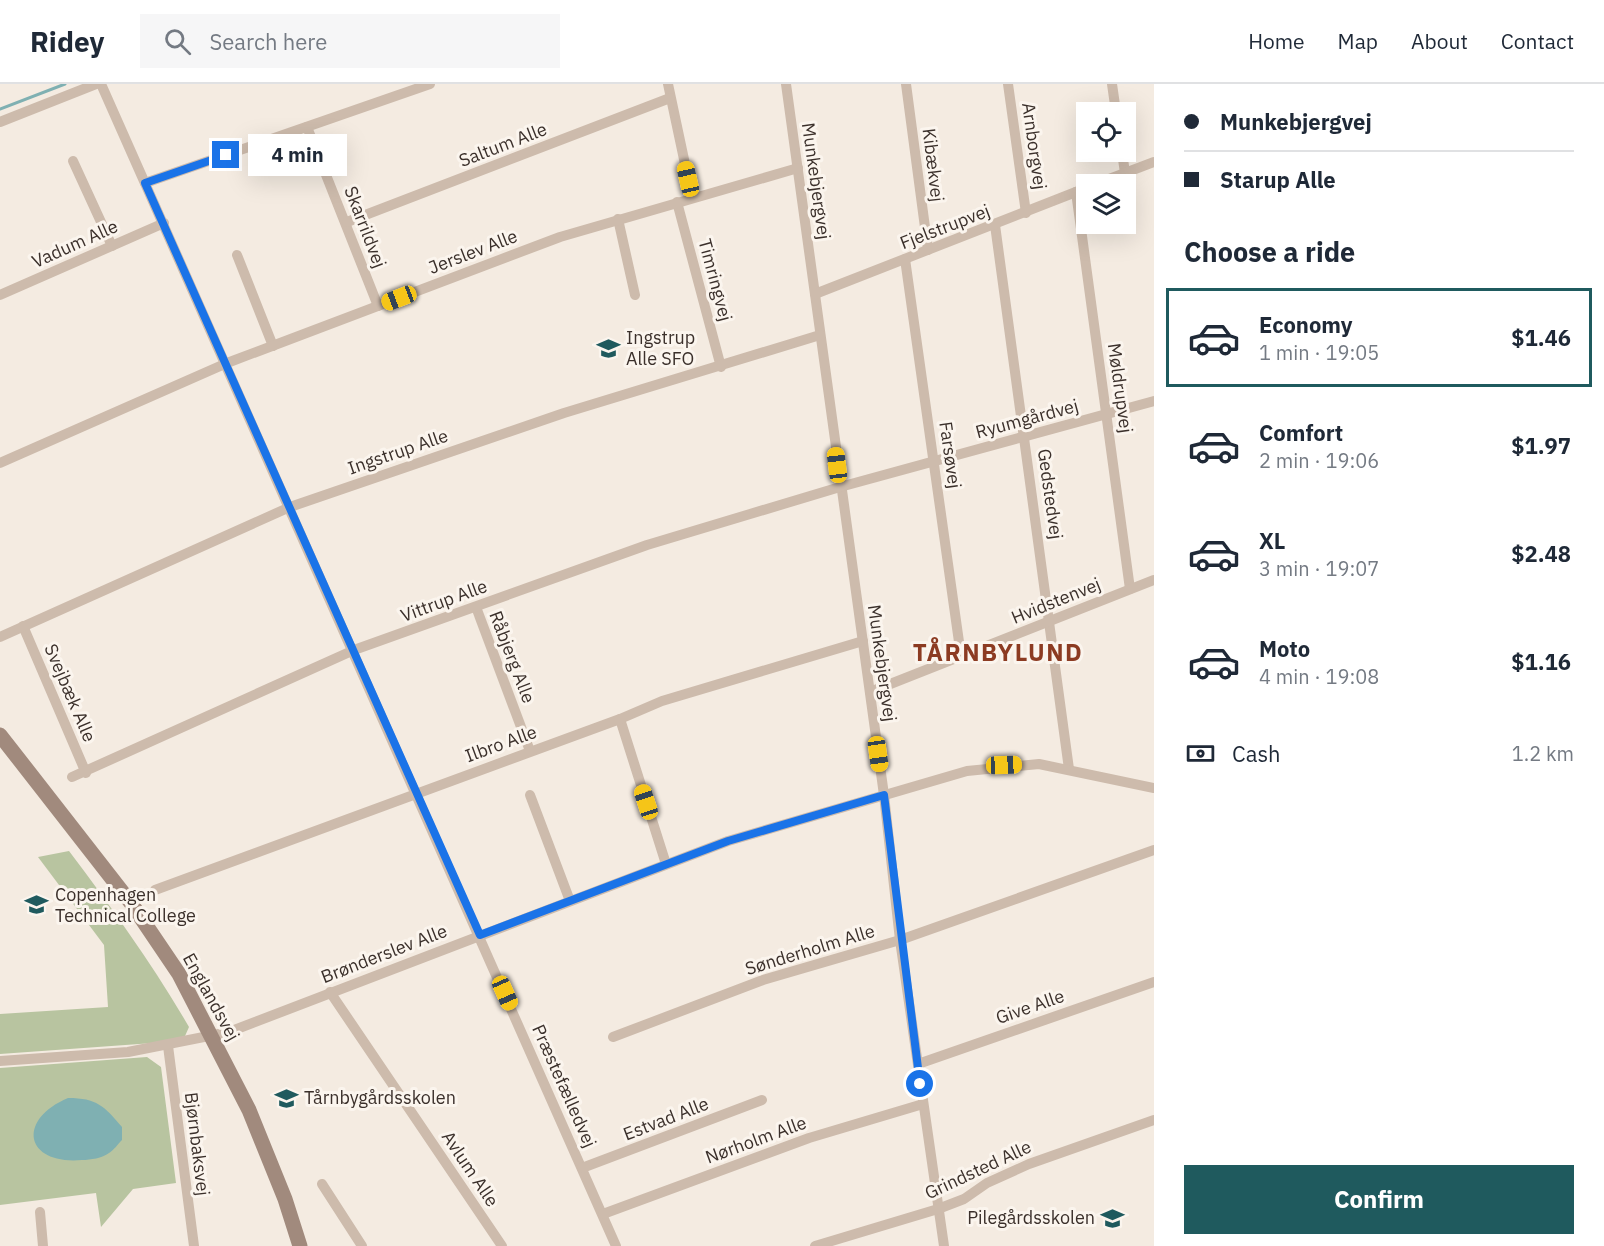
<!DOCTYPE html>
<meta charset="utf-8">
<style>
:root{--surface:#fff;--page:#f6f6f7;--text:#1f2937;--muted:#747a83;--line:#e0e1e3;--accent:#1f5a5e}
body{margin:0;font-family:"IBM Plex Sans",sans-serif;background:var(--page);color:var(--text);height:100vh;display:flex;flex-direction:column;font-size:22px;white-space:nowrap}
*{box-sizing:border-box;margin:0}
p{font-size:20px;color:var(--muted)}
.icon{flex:none;width:33px;height:33px;fill:none;stroke:currentColor;stroke-width:2;stroke-linecap:round;stroke-linejoin:round}
.map{position:relative;flex:1;overflow:hidden}
.details{display:flex;flex-direction:column;background:var(--surface);width:450px}
.details>*{flex:none}
.hud{display:grid;align-content:center;height:132px;padding:0 30px;background:var(--surface)}
.fabs{position:absolute;left:1076px;top:18px;display:grid;gap:12px}
.fabs a{display:grid;place-items:center;width:60px;height:60px;border-radius:0px;background:var(--surface);box-shadow:0 6px 24px #0002;font-size:30px}
.end{position:absolute;width:27px;height:27px;margin:-14px;border:8px solid #1a73e8;background:#fff;box-shadow:0 0 0 3px #fff}
.from{border-radius:50%}
.bubble{position:absolute;height:42px;border-radius:0px;background:var(--surface);box-shadow:0 6px 24px #0002;font-size:20px;font-weight:700;line-height:42px;text-align:center}
.car{position:absolute;width:18px;height:36px;margin:-18px -9px;border-radius:8px;box-shadow:0 0 4px 2px #0007;background:linear-gradient(#f5c518 24%,#345 0 40%,#f5c518 0 76%,#345 0 86%,#f5c518 0)}
.hud b{display:flex;align-items:center;gap:21px;height:57px;font-size:22px}
.hud b+b{border-top:2px solid var(--line)}
.hud i{width:15px;height:15px;background:var(--text)}
ul{padding:0;list-style:none}
li{display:flex;align-items:center;gap:18px;height:99px;margin:0 12px 9px;padding:0 18px;border:3px solid transparent;border-radius:0px}
li div{flex:1}
li b{display:block;font-size:22px}
li em{font-style:normal;font-weight:700}
li.on{border-color:var(--accent)}
li>.icon{width:54px;height:54px;stroke-width:1.5}
h2{padding:0 30px;font-size:27px;line-height:72px}
.pay{display:flex;align-items:center;gap:15px;height:66px;padding:0 30px;font-size:22px}
.pay p{margin-inline-start:auto}
.action{display:flex;gap:12px;margin-top:auto;padding:12px 30px}
.action a{flex:1;height:69px;border-radius:0px;background:var(--accent);color:#fff;font-size:24px;font-weight:700;line-height:69px;text-align:center}
header{display:flex;align-items:center;gap:36px;box-sizing:border-box;height:84px;padding:0 30px;background:var(--surface);border-bottom:2px solid var(--line)}
header strong{font-size:28px}
nav{display:flex;gap:33px;margin-inline-start:auto;font-size:21px}
.search{width:420px;height:54px;background:var(--page);display:flex;align-items:center;gap:15px;box-sizing:border-box;padding:0 21px;border-radius:0px;color:var(--muted);font-size:22px}
main{display:flex;flex:1;min-height:0}
.map>svg:first-child{display:block}
.green{fill:#b8c4a0}
.water{fill:#7fb0b2}
.lines{fill:none;stroke-linecap:round;stroke-linejoin:round}
.stream{stroke:#7fb0b2;stroke-width:3}
.minor{stroke:#cdbbac;stroke-width:10}
.secondary{stroke:#a18a7d;stroke-width:15}
.route{stroke:#1a73e8;stroke-width:8}
.labels{text-anchor:middle;stroke-width:6;stroke-linejoin:round;paint-order:stroke}
.street-label{font-size:18px;fill:#3b302b;stroke:#fbf5ee}
.poi-label{font-size:18px;fill:#3b302b;stroke:#fbf5ee;text-anchor:start}
.district-label{font-size:24px;font-weight:bold;letter-spacing:1.5px;fill:#8c3b22;stroke:#fbf5ee}
</style>
<header>
<strong>Ridey</strong>
<div class="search"><svg class="icon" aria-label="search" viewBox="0 0 24 24"><circle cx="10" cy="10" r="6"/><path d="M15 15l6 6"/></svg>Search here</div>
<nav><a>Home</a><a>Map</a><a>About</a><a>Contact</a></nav>
</header>
<main>
<div class="map">
<svg width="1154" height="1162" viewBox="0 0 1154 1162">
<rect width="100%" height="100%" fill="#f4ebe1"/>
<g class="green">
<path d="M69,767C112,824 153,881 189,943L185,952L167,958L0,970V930L108,923L104,861L38,773Z"/>
<path d="M147,973L161,983L176,1099L133,1105L101,1143L96,1109L0,1121V984Z"/>
</g>
<path class="water" d="M68,1014C97,1014 104,1022 122,1043V1056C118,1060 114,1066 109,1069C102,1074 91,1076 82,1076C25,1081 16,1036 68,1014Z"/>
<g class="lines">
<path class="stream" d="M0,25L65,0"/>
<g class="minor">
<path d="M101,0L616,1162"/>
<path d="M668,0L692,113"/>
<path d="M786,0L884,711L900,856L944,1162"/>
<path d="M906,0L928,166"/>
<path d="M1008,0L1026,129"/>
<path d="M1112,0L1116,28"/>
<path d="M0,38L96,0"/>
<path d="M307,43L378,222"/>
<path d="M1122,68L1125,89"/>
<path d="M73,77L112,162"/>
<path d="M145,99L430,0"/>
<path d="M1096,100L1154,78"/>
<path d="M1076,108L1130,505"/>
<path d="M677,118L721,283"/>
<path d="M618,135L635,211"/>
<path d="M347,138L670,14"/>
<path d="M995,141L1069,685"/>
<path d="M237,171L273,262"/>
<path d="M905,175L961,572"/>
<path d="M815,210L1086,104"/>
<path d="M0,211L164,139"/>
<path d="M0,379L227,279L560,153L798,84"/>
<path d="M476,523L530,667"/>
<path d="M23,542L86,689"/>
<path d="M0,553L290,423L564,329L820,251"/>
<path d="M870,608L1154,496"/>
<path d="M620,635L666,780"/>
<path d="M72,693L354,566L647,461L840,403L1154,317"/>
<path d="M530,711L570,817"/>
<path d="M155,806L620,635L662,617L863,557"/>
<path d="M330,908L502,1162"/>
<path d="M613,953L763,896L900,856L1154,766"/>
<path d="M168,962L194,1162"/>
<path d="M0,977L128,968L229,948L728,757L967,687L1039,680L1154,704"/>
<path d="M918,980L1154,898"/>
<path d="M582,1084L762,1016"/>
<path d="M322,1100L362,1162"/>
<path d="M40,1128L43,1162"/>
<path d="M603,1130L809,1054L923,1020"/>
<path d="M815,1162L938,1125L964,1115L987,1099L1029,1080L1154,1036"/>
</g>
<path class="secondary" d="M0,651L131,819L179,890L249,1026L285,1115L300,1162"/>
</g>
<g class="lines">
<path class="route" d="M226,71L145,99L480,851L728,757L884,711L920,1000"/>
</g>
<defs>
<symbol id="school-bare" viewBox="-9 -9 18 18"><path d="M0-5L7-2L0 1L-7-2ZM-4 1L0 2.5L4 1V4Q0 6-4 4Z" fill="#1f5a5e" stroke="#fbf5ee" stroke-width="2.5" paint-order="stroke"/></symbol>
<symbol id="university-bare" viewBox="-9 -9 18 18"><path d="M0-5L7-2L0 1L-7-2ZM-4 1L0 2.5L4 1V4Q0 6-4 4Z" fill="#1f5a5e" stroke="#fbf5ee" stroke-width="2.5" paint-order="stroke"/></symbol>
</defs>
<g fill-rule="evenodd">
<use href="#school-bare" x="592" y="248" width="33" height="33"/>
<use href="#university-bare" x="20" y="804" width="33" height="33"/>
<use href="#school-bare" x="270" y="998" width="33" height="33"/>
<use href="#school-bare" x="1096" y="1118" width="33" height="33"/>
</g>
<g class="labels">
<g class="street-label">
<text transform="translate(503 61) rotate(-21)" y="6">Saltum Alle</text>
<text transform="translate(1034 62) rotate(82)" y="6">Arnborgvej</text>
<text transform="translate(933 81) rotate(83)" y="6">Kibækvej</text>
<text transform="translate(816 97) rotate(82)" y="6">Munkebjergvej</text>
<text transform="translate(365 143) rotate(69)" y="6">Skarrildvej</text>
<text transform="translate(945 143) rotate(-21)" y="6">Fjelstrupvej</text>
<text transform="translate(75 160) rotate(-24)" y="6">Vadum Alle</text>
<text transform="translate(473 168) rotate(-21)" y="6">Jerslev Alle</text>
<text transform="translate(715 196) rotate(75)" y="6">Timringvej</text>
<text transform="translate(1120 304) rotate(82)" y="6">Møldrupvej</text>
<text transform="translate(1027 335) rotate(-15)" y="6">Ryumgårdvej</text>
<text transform="translate(398 368) rotate(-19)" y="6">Ingstrup Alle</text>
<text transform="translate(950 371) rotate(82)" y="6">Farsøvej</text>
<text transform="translate(1050 410) rotate(82)" y="6">Gedstedvej</text>
<text transform="translate(444 517) rotate(-20)" y="6">Vittrup Alle</text>
<text transform="translate(1056 517) rotate(-22)" y="6">Hvidstenvej</text>
<text transform="translate(512 573) rotate(69)" y="6">Råbjerg Alle</text>
<text transform="translate(882 579) rotate(82)" y="6">Munkebjergvej</text>
<text transform="translate(70 609) rotate(67)" y="6">Svejbæk Alle</text>
<text transform="translate(501 660) rotate(-20)" y="6">Ilbro Alle</text>
<text transform="translate(810 866) rotate(-17)" y="6">Sønderholm Alle</text>
<text transform="translate(384 870) rotate(-21)" y="6">Brønderslev Alle</text>
<text transform="translate(211 913) rotate(61)" y="6">Englandsvej</text>
<text transform="translate(1030 923) rotate(-19)" y="6">Give Alle</text>
<text transform="translate(564 1002) rotate(66)" y="6">Præstefælledvej</text>
<text transform="translate(666 1035) rotate(-21)" y="6">Estvad Alle</text>
<text transform="translate(756 1056) rotate(-20)" y="6">Nørholm Alle</text>
<text transform="translate(197 1060) rotate(83)" y="6">Bjørnbaksvej</text>
<text transform="translate(470 1085) rotate(56)" y="6">Avlum Alle</text>
<text transform="translate(978 1086) rotate(-25)" y="6">Grindsted Alle</text>
</g>
<g class="poi-label">
<text x="626" y="260">Ingstrup<tspan x="626" dy="21">Alle SFO</tspan></text>
<text x="55" y="817">Copenhagen<tspan x="55" dy="21">Technical College</tspan></text>
<text x="304" y="1020">Tårnbygårdsskolen</text>
<text x="1095" y="1140" text-anchor="end">Pilegårdsskolen</text>
</g>
<g class="district-label">
<text x="998" y="577">TÅRNBYLUND</text>
</g>
</g>
</svg>
<div class="fabs">
<a><svg class="icon" aria-label="locate" viewBox="0 0 24 24"><circle cx="12" cy="12" r="6"/><path d="M12 2v4M12 18v4M2 12h4M18 12h4"/></svg></a>
<a><svg class="icon" aria-label="layers" viewBox="0 0 24 24"><path d="M12 4l9 5-9 5-9-5zM3 14l9 5 9-5"/></svg></a>
</div>
<i class="end from" style="left:920px;top:1000px"></i>
<i class="end" style="left:226px;top:71px"></i>
<div class="bubble" style="left:248px;top:50px;width:99px">4 min</div>
<i class="car" style="left:688px;top:95px;rotate:347deg"></i>
<i class="car" style="left:399px;top:214px;rotate:249deg"></i>
<i class="car" style="left:837px;top:381px;rotate:353deg"></i>
<i class="car" style="left:878px;top:670px;rotate:172deg"></i>
<i class="car" style="left:1004px;top:681px;rotate:88deg"></i>
<i class="car" style="left:646px;top:718px;rotate:342deg"></i>
<i class="car" style="left:505px;top:909px;rotate:156deg"></i>
</div>
<section class="details">
<div class="hud">
<b><i class="from"></i>Munkebjergvej</b>
<b><i></i>Starup Alle</b>
</div>
<h2>Choose a ride</h2>
<ul>
<li class="on"><svg class="icon" aria-label="car" viewBox="0 0 24 24"><path d="M5 17H2v-5l4-1 3-4h7l3 4 3 1v5h-3M9 17h6M6 11h13"/><circle cx="7" cy="17" r="2"/><circle cx="17" cy="17" r="2"/></svg><div><b>Economy</b><p>1 min · 19:05</p></div><em>$1.46</em></li>
<li><svg class="icon" aria-label="car" viewBox="0 0 24 24"><path d="M5 17H2v-5l4-1 3-4h7l3 4 3 1v5h-3M9 17h6M6 11h13"/><circle cx="7" cy="17" r="2"/><circle cx="17" cy="17" r="2"/></svg><div><b>Comfort</b><p>2 min · 19:06</p></div><em>$1.97</em></li>
<li><svg class="icon" aria-label="car" viewBox="0 0 24 24"><path d="M5 17H2v-5l4-1 3-4h7l3 4 3 1v5h-3M9 17h6M6 11h13"/><circle cx="7" cy="17" r="2"/><circle cx="17" cy="17" r="2"/></svg><div><b>XL</b><p>3 min · 19:07</p></div><em>$2.48</em></li>
<li><svg class="icon" aria-label="car" viewBox="0 0 24 24"><path d="M5 17H2v-5l4-1 3-4h7l3 4 3 1v5h-3M9 17h6M6 11h13"/><circle cx="7" cy="17" r="2"/><circle cx="17" cy="17" r="2"/></svg><div><b>Moto</b><p>4 min · 19:08</p></div><em>$1.16</em></li>
</ul>
<div class="pay"><svg class="icon" aria-label="cash" viewBox="0 0 24 24"><path d="M3 7h18v10H3z"/><circle cx="12" cy="12" r="2"/></svg>Cash<p>1.2 km</p></div>
<div class="action"><a>Confirm</a></div>
</section>
</main>
